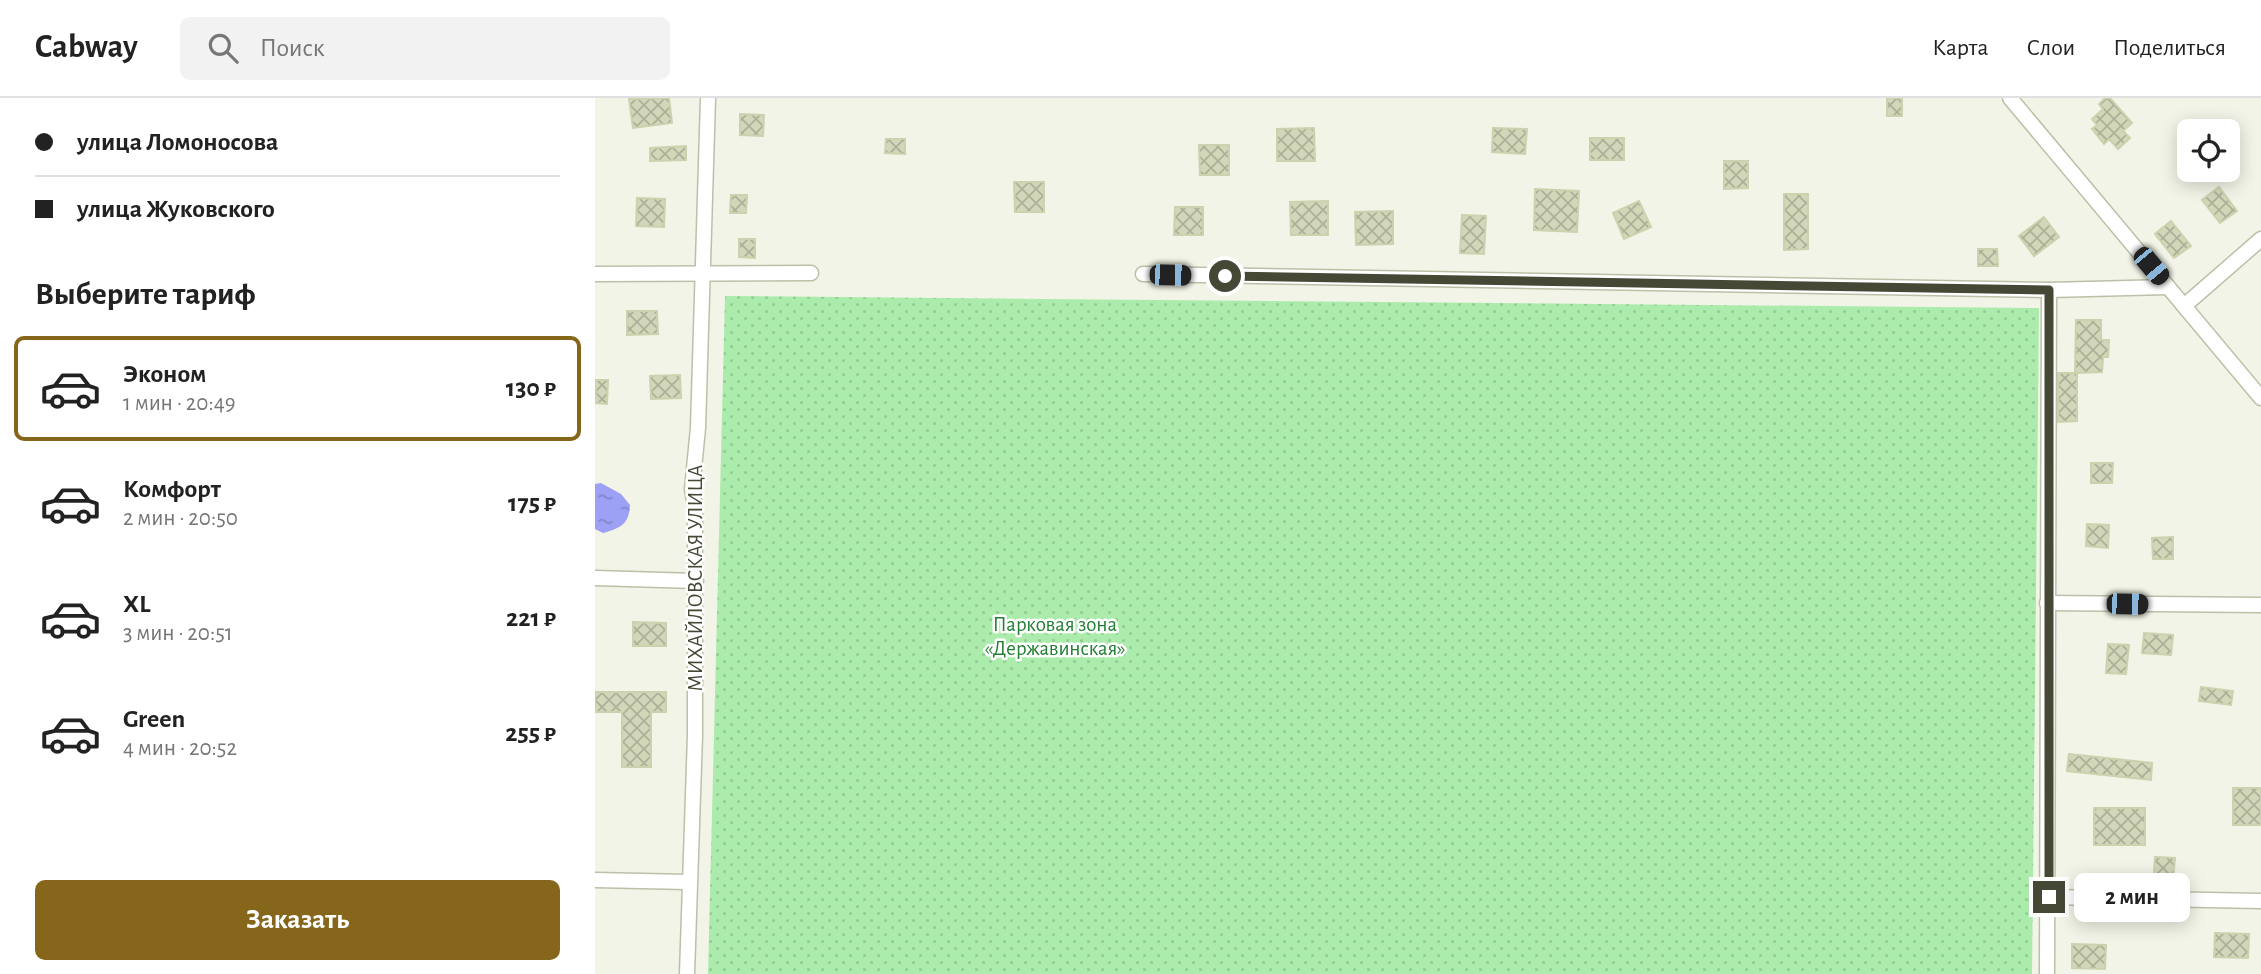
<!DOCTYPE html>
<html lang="ru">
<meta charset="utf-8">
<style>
:root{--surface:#fff;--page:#f2f2f2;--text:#222;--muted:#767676;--line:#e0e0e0;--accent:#85661b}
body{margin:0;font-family:"Alegreya Sans",sans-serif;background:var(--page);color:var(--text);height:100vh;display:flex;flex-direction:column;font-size:26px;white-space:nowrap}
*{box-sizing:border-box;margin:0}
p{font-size:23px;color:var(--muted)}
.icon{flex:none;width:38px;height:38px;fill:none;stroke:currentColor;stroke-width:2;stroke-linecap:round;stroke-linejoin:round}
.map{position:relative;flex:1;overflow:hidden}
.drawer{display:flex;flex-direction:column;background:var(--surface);width:595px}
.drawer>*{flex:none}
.banner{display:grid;align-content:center;height:154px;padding:0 35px;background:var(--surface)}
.fabs{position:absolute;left:1582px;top:21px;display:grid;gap:14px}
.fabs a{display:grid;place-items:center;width:63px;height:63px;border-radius:10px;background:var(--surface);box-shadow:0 4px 18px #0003;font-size:35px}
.end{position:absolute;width:32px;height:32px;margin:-16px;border:9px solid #454835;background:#fff;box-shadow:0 0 0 4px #fff}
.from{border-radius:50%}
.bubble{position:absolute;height:49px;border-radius:10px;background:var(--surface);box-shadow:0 4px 18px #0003;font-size:23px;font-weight:700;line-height:49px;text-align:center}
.car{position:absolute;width:21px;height:42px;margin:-21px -10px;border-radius:9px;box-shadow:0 0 5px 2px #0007;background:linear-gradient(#222 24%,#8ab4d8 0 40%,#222 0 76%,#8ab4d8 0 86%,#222 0)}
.banner b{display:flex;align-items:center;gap:24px;height:66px;font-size:26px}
.banner b+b{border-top:2px solid var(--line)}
.banner i{width:18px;height:18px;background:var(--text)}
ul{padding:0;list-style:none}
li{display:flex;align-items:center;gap:21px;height:105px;margin:0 14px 10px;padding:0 21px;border:4px solid transparent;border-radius:10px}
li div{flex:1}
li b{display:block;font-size:26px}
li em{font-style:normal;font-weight:700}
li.current{border-color:var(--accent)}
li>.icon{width:63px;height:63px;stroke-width:1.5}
h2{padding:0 35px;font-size:32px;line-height:84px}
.action{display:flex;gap:14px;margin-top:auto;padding:14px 35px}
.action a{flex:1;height:80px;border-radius:10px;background:var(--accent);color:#fff;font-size:28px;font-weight:700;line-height:80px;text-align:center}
header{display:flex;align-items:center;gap:42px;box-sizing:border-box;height:98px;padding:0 35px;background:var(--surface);border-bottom:2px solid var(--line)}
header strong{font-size:33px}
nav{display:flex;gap:38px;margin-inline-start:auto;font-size:24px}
.search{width:490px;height:63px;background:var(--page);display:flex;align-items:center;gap:18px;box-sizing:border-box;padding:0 24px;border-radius:10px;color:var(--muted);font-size:26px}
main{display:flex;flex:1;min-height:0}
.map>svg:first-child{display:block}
.green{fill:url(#green-dots)}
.water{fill:url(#water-ripples)}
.building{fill:url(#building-cross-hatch);stroke:#ccd2ad;stroke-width:2}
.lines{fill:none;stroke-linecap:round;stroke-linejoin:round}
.minor-casing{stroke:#bbc1a8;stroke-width:17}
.minor{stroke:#fff;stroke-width:14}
.route{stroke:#454835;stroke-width:9}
.labels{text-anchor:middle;stroke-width:5;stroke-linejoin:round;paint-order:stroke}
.street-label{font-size:21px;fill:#454835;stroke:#fff}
.park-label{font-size:21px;fill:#237f33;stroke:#fff}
</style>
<header>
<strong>Cabway</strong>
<div class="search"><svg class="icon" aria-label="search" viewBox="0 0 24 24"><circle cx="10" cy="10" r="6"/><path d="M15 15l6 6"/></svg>Поиск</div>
<nav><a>Карта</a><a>Слои</a><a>Поделиться</a></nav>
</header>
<main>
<section class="drawer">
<div class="banner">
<b><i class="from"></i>улица Ломоносова</b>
<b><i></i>улица Жуковского</b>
</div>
<h2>Выберите тариф</h2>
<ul>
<li class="current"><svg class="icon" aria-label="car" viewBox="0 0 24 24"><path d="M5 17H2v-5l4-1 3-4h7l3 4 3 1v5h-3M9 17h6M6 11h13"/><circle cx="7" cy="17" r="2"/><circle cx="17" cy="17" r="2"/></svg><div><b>Эконом</b><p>1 мин · 20:49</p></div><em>130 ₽</em></li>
<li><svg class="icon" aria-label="car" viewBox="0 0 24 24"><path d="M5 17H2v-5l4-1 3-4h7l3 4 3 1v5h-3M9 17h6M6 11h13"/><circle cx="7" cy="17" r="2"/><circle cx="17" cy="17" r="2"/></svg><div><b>Комфорт</b><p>2 мин · 20:50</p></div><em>175 ₽</em></li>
<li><svg class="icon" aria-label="car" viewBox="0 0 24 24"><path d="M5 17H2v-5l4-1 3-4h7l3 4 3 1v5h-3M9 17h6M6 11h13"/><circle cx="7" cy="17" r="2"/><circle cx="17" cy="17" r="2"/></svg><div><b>XL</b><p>3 мин · 20:51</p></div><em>221 ₽</em></li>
<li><svg class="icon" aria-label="car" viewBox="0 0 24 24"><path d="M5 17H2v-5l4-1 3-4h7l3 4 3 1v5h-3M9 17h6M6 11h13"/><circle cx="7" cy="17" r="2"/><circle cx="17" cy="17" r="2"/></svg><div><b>Green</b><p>4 мин · 20:52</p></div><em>255 ₽</em></li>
</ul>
<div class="action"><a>Заказать</a></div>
</section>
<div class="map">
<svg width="1666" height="876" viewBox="0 0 1666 876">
<defs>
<pattern id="green-dots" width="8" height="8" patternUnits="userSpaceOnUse" patternTransform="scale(1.75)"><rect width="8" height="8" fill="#abecac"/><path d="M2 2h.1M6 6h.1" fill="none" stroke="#94cc95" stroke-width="1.8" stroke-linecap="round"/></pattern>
<pattern id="water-ripples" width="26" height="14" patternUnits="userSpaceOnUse" patternTransform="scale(1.75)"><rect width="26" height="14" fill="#9da1f6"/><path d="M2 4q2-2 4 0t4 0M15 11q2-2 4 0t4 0" fill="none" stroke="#8285c8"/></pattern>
<pattern id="building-cross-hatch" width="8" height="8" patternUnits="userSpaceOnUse" patternTransform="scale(1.75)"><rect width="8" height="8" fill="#d2d7ba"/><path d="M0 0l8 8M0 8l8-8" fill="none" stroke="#acb098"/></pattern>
</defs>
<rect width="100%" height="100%" fill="#f1f4e6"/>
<path class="green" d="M130,198L1444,210L1437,876H113Z"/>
<path class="water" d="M6,385L26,396L35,407C34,427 25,430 8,435L0,431V386Z"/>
<g class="building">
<path d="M74,0L77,25L38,30L34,1Z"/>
<rect x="1292" y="0" width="15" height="18"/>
<path d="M1510,0H1515L1537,25L1528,33L1535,40L1523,51L1514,41L1509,46L1497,31L1502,27L1497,21L1508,11L1504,6Z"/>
<path d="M145,16L169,17L168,38L145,37Z"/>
<path d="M719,30L720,63H682V31Z"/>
<path d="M898,30L932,31L930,56L897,54Z"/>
<rect x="995" y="40" width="34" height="22"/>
<path d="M291,41H310V56L290,55Z"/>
<path d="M604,47H634V77H605Z"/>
<path d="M91,48V62L55,63V50Z"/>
<path d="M1129,63H1153V90L1129,91Z"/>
<path d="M419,84H449V114H420Z"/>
<path d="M1624,89L1642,113L1625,125L1607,102Z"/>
<path d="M940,91L984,93L982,134L939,132Z"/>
<path d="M1189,96H1213V151L1189,152Z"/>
<path d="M136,97H152L151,115H135Z"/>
<path d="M42,100L70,101L69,129L41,128Z"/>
<path d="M733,103V137H696L695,104Z"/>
<path d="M1044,103L1056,129L1029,141L1018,115Z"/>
<path d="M580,109H608V137H579Z"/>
<path d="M798,113V146L761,147L760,114Z"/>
<path d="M867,117L891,118L889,156L865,155Z"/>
<path d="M1449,119L1464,139L1439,158L1424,138Z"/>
<path d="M1576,123L1596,148L1579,160L1560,136Z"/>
<path d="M144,141H160V160L144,159Z"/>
<path d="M1383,151H1402L1403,168H1383Z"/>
<path d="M32,213H62L63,236L32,237Z"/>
<path d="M1481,222H1506V242H1514L1513,259H1508L1507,274L1482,275V323L1463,324V275H1480Z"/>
<path d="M85,277L86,300L56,301L55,278Z"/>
<path d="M1,282H13L12,306L0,305Z"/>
<path d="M1496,365H1518L1517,385H1496Z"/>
<path d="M1492,426L1514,427L1513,450L1491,448Z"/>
<path d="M1578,439V461H1558L1557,440Z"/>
<path d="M38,524L71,525V548H38Z"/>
<path d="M1549,535L1578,537L1576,557L1547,555Z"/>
<path d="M1513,546L1534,547L1531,576L1511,575Z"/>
<path d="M1606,589L1638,593L1636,607L1604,603Z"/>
<path d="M0,594H71V614H56V669H27V614H0Z"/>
<path d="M1474,656L1557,665L1556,682L1472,673Z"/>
<rect x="1638" y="690" width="28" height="37"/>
<rect x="1499" y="710" width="51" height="37"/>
<path d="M1560,759L1580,760L1577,792L1558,791Z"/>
<path d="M1620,835L1654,836L1653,860L1619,859Z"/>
<path d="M1477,846L1511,847L1510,871L1477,870Z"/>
</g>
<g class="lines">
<defs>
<g id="minor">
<path d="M1415,0L1666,300"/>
<path d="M0,176L216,175"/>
<path d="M548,176L1454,192L1573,189"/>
<path d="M1589,208L1666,141"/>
<path d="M0,480L101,483"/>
<path d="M1452,505L1666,507"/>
<path d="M0,782L93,784"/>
<path d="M1454,799L1666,803"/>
<path d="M92,876L100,637V408L97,391L103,330L113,0"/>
<path d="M1452,876L1454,192"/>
</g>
</defs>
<use href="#minor" class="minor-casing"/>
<use href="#minor" class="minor"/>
</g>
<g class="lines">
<path class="route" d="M630,178L1454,192V799"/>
</g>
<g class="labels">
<g class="street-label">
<text transform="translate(100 480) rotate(-90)" y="7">МИХАЙЛОВСКАЯ УЛИЦА</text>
</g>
<g class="park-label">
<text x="460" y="533">Парковая зона<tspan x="460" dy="24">«Державинская»</tspan></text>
</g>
</g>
</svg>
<div class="fabs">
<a><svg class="icon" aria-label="locate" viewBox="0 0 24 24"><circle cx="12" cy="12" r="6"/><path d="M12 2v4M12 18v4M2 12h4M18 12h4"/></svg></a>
</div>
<i class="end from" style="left:630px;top:178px"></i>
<i class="end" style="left:1454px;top:799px"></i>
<div class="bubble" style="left:1479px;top:775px;width:116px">2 мин</div>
<i class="car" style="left:1556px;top:168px;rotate:140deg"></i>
<i class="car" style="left:575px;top:177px;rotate:91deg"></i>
<i class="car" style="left:1532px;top:506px;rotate:91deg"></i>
</div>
</main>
